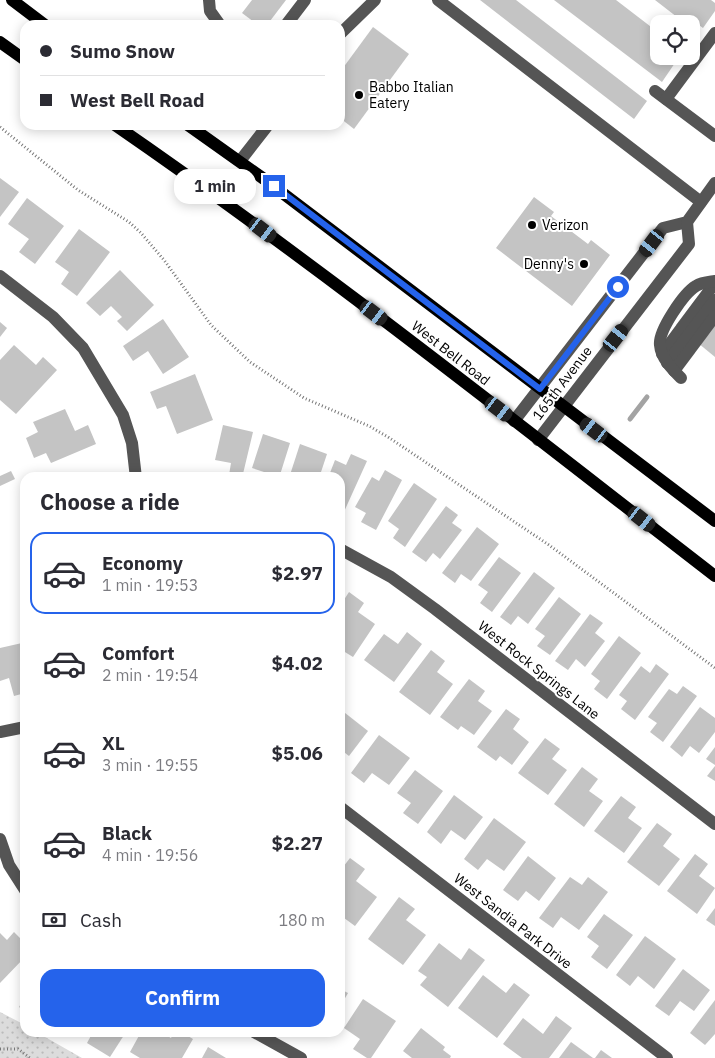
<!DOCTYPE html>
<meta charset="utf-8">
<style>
:root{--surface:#fff;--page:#f7f7f7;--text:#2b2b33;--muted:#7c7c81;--line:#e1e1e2;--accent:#2563eb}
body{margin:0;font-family:"IBM Plex Sans",sans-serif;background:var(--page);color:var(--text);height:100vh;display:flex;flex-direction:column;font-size:19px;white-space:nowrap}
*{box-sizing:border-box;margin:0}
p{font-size:16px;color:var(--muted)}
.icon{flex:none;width:28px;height:28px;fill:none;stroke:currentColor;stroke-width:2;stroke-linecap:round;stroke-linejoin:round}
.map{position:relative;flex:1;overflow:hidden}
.panel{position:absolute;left:20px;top:472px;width:325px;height:565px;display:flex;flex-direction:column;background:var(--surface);border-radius:15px;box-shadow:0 2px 12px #0003}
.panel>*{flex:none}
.guide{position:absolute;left:20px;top:20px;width:325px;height:110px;border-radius:15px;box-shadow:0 2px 12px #0003;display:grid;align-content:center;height:110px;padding:0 20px;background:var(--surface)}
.fabs{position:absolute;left:650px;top:15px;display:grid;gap:10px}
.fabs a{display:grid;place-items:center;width:50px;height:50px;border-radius:10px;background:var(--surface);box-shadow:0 2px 12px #0003;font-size:25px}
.end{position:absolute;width:22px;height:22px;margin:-11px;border:6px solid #2563eb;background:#fff;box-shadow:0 0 0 2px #fff}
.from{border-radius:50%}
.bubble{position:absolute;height:35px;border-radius:15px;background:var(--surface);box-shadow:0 2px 12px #0003;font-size:16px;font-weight:700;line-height:35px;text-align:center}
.car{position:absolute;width:15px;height:30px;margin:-15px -8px;border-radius:6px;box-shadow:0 0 4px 1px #0007;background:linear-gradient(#222 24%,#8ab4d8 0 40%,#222 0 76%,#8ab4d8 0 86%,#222 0)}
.guide b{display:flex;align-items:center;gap:18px;height:48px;font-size:19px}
.guide b+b{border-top:1px solid var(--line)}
.guide i{width:12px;height:12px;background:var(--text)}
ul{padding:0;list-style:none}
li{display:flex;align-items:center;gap:15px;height:82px;margin:0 10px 8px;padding:0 10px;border:2px solid transparent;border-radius:15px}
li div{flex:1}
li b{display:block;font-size:19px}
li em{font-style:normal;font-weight:700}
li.active{border-color:var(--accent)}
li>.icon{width:45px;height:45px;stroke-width:1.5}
h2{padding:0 20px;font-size:22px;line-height:60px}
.pay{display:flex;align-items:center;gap:12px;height:55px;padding:0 20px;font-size:19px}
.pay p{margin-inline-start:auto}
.action{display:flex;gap:10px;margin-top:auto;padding:10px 20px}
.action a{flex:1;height:58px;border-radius:15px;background:var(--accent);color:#fff;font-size:20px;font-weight:700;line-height:58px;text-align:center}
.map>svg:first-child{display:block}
.green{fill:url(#green-dots)}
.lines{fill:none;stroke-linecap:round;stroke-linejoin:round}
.stream{stroke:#a3a3a3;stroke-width:5}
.building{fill:#c4c4c4}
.path{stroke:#777;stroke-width:3;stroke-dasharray:1 2.5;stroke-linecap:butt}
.minor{stroke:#555;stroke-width:12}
.major{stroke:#000;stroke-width:12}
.route{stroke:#2563eb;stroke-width:6}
.poi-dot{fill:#000;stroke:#fff;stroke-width:2}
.labels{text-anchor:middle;stroke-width:4;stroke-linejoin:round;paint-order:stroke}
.poi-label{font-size:14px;fill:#000;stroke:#fff;text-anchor:start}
.street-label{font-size:14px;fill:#000;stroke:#fff}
</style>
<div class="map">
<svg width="715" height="1058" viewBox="0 0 715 1058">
<defs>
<pattern id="green-dots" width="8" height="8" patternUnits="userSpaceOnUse" patternTransform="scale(1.25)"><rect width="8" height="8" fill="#dcdcdc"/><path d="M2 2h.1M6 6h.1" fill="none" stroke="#bbb" stroke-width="1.8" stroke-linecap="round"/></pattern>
</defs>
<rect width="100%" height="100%" fill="#fff"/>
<path class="green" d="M0,1012L25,1025V1032L38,1033L82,1058H0Z"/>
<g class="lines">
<path class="stream" d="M630,419L647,397"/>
</g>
<g class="building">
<path d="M252,0H286L267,25H258L242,13Z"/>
<path d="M480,0H516L647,101L634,119Z"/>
<path d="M554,0H616L659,33V56L679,57L662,82Z"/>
<path d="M655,0H711L715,3V11L703,28L696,23L691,29V24H686Z"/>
<path d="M373,27L409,54L354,129L340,118V72Z"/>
<path d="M0,178L19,192L0,217Z"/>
<path d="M534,197L554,212L551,216L588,244L591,240L610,255L572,306L496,248Z"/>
<path d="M27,198L64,226L35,264L19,252L29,239L8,224Z"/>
<path d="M79,229L110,252L77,296L61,284L69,272L55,262Z"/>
<path d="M120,270L154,305L127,331L117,321L122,317L111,306L100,316L86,303Z"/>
<path d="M698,296L715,309V357L676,325Z"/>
<path d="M163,319L189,357L163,374L148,351L133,361L123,346Z"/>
<path d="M0,322L7,328L0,337Z"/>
<path d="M14,345L36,365L43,357L57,370L16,414L0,400V360Z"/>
<path d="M195,374L213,420L177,434L166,406L157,409L150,392Z"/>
<path d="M65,409L75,431L88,425L96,444L51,463L46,453L34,458L26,438L38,432L33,422Z"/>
<path d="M223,425L253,432L242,478L229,475L231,463L215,460Z"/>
<path d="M263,434L290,443L279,478H262L264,472L252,468Z"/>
<path d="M300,444L327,454L319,478H289Z"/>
<path d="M351,454L367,461L343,514L340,513V478H328L335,460L346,465Z"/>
<path d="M385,470L402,480L376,530L361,522L366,513L355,507L372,477L379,481Z"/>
<path d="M11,471L15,479L0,486V476Z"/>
<path d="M414,483L437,499L405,547L393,538L399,529L388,521Z"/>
<path d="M446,506L458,515L452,523L462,530L440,559L433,553L426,562L412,552Z"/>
<path d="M477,527L499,544L471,581L461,574L455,583L442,573Z"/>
<path d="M499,557L521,573L492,612L480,603L488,592L478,585Z"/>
<path d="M534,572L555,588L528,624L518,616L511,625L500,617Z"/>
<path d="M349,592L364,603L358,612L375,624L353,657L340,649V606Z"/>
<path d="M559,597L581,614L550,655L537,646L545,636L535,629Z"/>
<path d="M590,614L603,623L595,633L605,641L585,667L576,659L568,670L555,661Z"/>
<path d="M407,632L422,644L394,682L364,660L384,634L398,644Z"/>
<path d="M619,636L641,653L607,699L594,689L600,681L591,674Z"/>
<path d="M22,643L25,656V693L14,696L9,678L0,681V648Z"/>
<path d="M431,650L445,661L437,672L453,684L430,715L399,692Z"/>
<path d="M656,664L669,674L635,720L621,709L627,701L619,695L641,666L650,673Z"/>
<path d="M469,679L485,691L478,701L492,711L474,735L461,726L458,730L440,717Z"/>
<path d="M683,686L697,696L663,742L650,732L657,723L648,717L669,689L677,694Z"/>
<path d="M700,707L715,718V732L699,753L690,746L682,757L670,747Z"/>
<path d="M340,709L368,731L349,756L340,749Z"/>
<path d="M506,709L520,719L513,729L529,742L512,765L500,756L496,761L477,747Z"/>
<path d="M379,735L410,758L389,785L372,773L364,783L351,773Z"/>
<path d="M545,738L560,749L552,759L567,770L548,795L518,773Z"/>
<path d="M715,747V765L706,759Z"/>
<path d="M715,766V781L707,776Z"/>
<path d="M582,767L598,779L589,791L603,801L584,827L554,804Z"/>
<path d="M415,770L443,791L418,824L403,813L411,803L397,793Z"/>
<path d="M454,795L483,817L465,840L451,830L441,844L427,832Z"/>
<path d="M621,796L636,807L628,818L642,828L624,853L594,831Z"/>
<path d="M494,818L526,842L504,871L487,859L478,870L464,859Z"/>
<path d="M657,823L672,834L663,846L680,859L659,886L627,862Z"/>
<path d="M695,854L708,864L699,876L715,888L697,914L667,891Z"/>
<path d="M528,856L556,878L539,901L526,891L518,901L503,890Z"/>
<path d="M350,858L365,869L356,881L377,897L355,926L340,915V871Z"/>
<path d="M570,877L582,885L588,877L608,892L579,930L561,917L553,928L539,918Z"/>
<path d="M399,897L415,909L406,920L426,935L403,965L368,939Z"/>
<path d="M715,908V926L706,920Z"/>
<path d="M604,914L633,935L607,969L591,957L599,946L587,937Z"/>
<path d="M14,932L25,943V957L0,983V933L7,940Z"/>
<path d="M645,936L676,959L654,989L638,976L630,986L616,975Z"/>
<path d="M439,943L461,960L469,948L485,960L448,1007L420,985L427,977L418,971Z"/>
<path d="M683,969L710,990L694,1011L680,1001L669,1016L655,1006Z"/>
<path d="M483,975L506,993L514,983L530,995L497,1038L458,1008Z"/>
<path d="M340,989L348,993L340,1007Z"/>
<path d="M25,997V1011L19,1007Z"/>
<path d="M363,999L396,1021L371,1058H367L353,1049L360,1039L344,1028Z"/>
<path d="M715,1000V1034L705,1045L690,1033Z"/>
<path d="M556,1016L572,1028L549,1058H522L503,1044L523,1018L543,1034Z"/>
<path d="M421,1028L445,1047L443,1050L451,1056L450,1058H412L403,1051Z"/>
<path d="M93,1032H126L110,1057L87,1043Z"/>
<path d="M141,1032H160L171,1038L174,1032H181L193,1039L182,1058H140L130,1052Z"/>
<path d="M571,1042L593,1058H559Z"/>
<path d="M208,1047L226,1058H202Z"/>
<path d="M601,1050L612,1058H595Z"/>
</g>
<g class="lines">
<g class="path">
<path d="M0,127L78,190L129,222L141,233L164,260L211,325L250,362L304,398L369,426L388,437L549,545L715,668"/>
<path d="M0,1049H18L30,1058"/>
</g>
<g class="minor">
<path d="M209,0L210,11L220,25"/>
<path d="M438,0L701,202"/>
<path d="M286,25L305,0"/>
<path d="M340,34L375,0"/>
<path d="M655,91L715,136"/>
<path d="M666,99L715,33"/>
<path d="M240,161L268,125"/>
<path d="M0,276L53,317L83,348L123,415L132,443L136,478"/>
<path d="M662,354L715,283"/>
<path d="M667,363L715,300"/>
<path d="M674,371L715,316"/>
<path d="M681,378C672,369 661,358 660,345C658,331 684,293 696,286C702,282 708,282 715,281"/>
<path d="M514,421L663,228L687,222L715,183"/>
<path d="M538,440L689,244L687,222"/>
<path d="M340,549L391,577L435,609L715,824"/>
<path d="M0,732L25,727"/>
<path d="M340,807L667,1058"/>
<path d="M0,839L9,865L25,890"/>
<path d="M254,1032L301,1058"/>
</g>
<g class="major">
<path d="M12,0L45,25"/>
<path d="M0,42L25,60"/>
<path d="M115,125C321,267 517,423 715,576"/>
<path d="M188,125L264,179L715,521"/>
</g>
</g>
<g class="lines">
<path class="route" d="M274,186L540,389L618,287"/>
</g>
<g class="poi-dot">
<circle cx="359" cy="95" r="5"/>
<circle cx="532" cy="225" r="5"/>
<circle cx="584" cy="264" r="5"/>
</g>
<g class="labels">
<g class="poi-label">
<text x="369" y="92">Babbo Italian<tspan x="369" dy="16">Eatery</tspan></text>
<text x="542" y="230">Verizon</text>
<text x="574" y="269" text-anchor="end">Denny's</text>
</g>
<g class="street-label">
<text transform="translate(451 353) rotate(38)" y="5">West Bell Road</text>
<text transform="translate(562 383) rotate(-53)" y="5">165th Avenue</text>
<text transform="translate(539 670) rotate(38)" y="5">West Rock Springs Lane</text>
<text transform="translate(513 921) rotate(38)" y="5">West Sandia Park Drive</text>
</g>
</g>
</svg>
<div class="fabs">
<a><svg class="icon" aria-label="locate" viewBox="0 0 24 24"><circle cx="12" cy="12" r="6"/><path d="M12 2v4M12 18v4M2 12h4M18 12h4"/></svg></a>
</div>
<i class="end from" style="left:618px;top:287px"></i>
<i class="end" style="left:274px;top:186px"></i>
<div class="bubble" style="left:174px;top:169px;width:82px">1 min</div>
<i class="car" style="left:263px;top:230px;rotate:127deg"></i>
<i class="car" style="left:652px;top:243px;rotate:217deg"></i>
<i class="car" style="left:374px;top:313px;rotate:127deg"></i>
<i class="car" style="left:616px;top:338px;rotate:38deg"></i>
<i class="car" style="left:499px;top:409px;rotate:127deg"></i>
<i class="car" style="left:594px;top:430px;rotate:307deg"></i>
<i class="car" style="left:642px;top:519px;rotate:128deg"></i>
<div class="guide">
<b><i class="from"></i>Sumo Snow</b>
<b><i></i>West Bell Road</b>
</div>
<section class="panel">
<h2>Choose a ride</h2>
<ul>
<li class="active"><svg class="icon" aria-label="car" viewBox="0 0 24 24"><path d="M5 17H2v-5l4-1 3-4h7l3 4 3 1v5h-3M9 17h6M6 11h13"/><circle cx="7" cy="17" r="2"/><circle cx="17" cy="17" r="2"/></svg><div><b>Economy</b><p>1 min · 19:53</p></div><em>$2.97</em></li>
<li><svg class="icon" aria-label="car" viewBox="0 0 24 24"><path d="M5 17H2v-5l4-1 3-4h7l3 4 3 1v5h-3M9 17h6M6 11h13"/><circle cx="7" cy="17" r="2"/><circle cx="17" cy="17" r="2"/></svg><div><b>Comfort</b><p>2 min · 19:54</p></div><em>$4.02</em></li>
<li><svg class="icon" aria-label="car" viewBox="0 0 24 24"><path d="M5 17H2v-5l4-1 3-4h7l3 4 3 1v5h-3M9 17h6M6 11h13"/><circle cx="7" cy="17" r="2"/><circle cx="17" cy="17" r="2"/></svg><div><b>XL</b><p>3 min · 19:55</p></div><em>$5.06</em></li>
<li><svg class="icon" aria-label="car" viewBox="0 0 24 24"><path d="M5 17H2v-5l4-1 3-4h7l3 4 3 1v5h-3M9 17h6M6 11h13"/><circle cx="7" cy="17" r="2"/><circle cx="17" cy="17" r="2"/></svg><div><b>Black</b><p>4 min · 19:56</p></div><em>$2.27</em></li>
</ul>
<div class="pay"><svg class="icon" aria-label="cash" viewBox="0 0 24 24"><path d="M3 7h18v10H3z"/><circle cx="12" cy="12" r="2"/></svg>Cash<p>180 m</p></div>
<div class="action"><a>Confirm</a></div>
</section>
</div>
